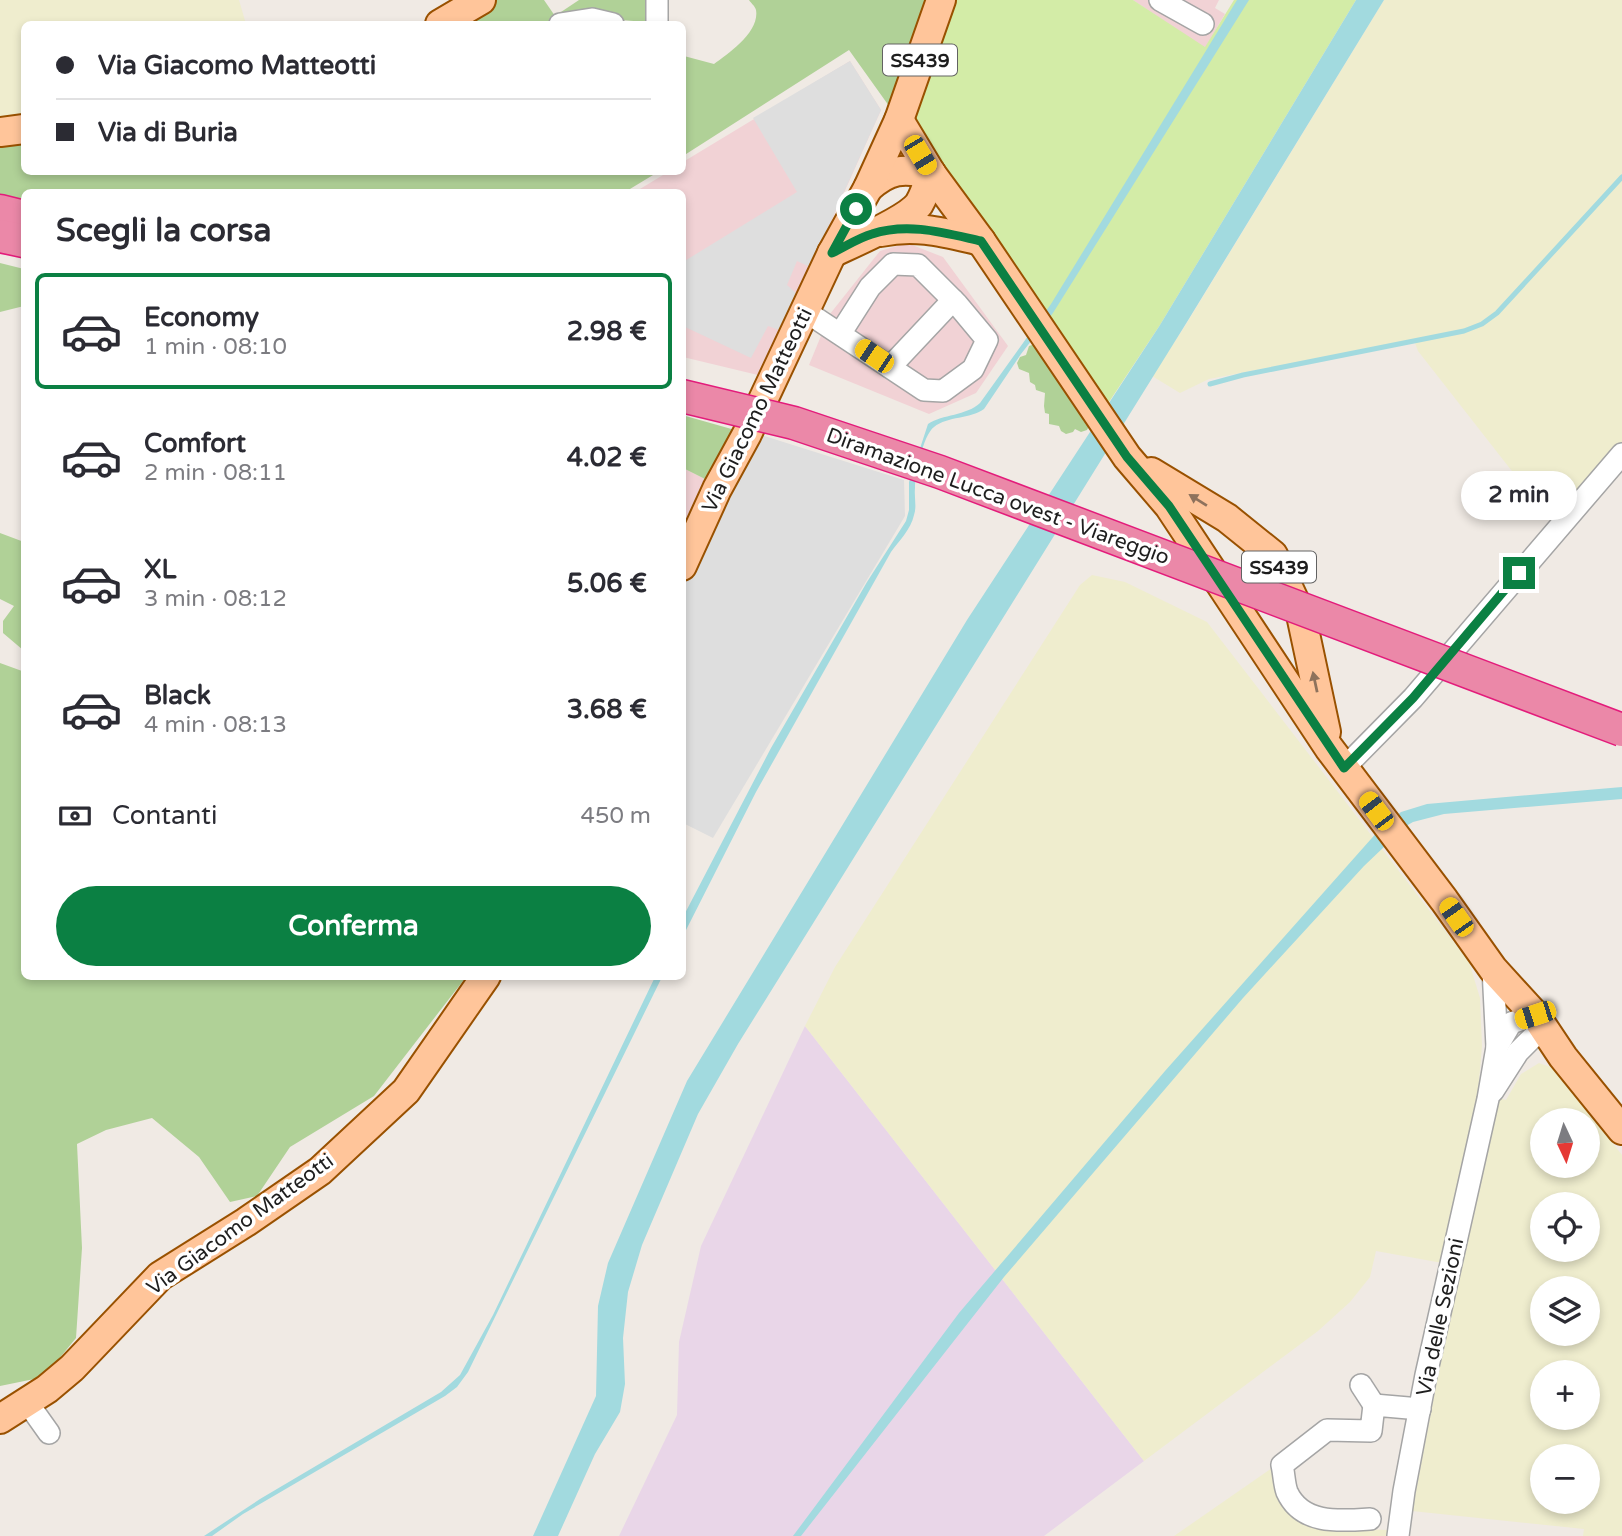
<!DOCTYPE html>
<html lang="it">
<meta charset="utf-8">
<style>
:root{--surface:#fff;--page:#f7f7f7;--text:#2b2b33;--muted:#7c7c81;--line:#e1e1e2;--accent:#0b8043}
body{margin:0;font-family:"Varela Round",sans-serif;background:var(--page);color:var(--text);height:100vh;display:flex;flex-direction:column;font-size:26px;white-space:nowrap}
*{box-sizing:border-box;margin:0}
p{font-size:23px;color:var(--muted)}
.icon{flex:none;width:38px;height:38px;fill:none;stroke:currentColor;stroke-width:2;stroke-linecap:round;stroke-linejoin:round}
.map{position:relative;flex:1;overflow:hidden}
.sheet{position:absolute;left:21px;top:189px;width:665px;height:791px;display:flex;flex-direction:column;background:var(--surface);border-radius:10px;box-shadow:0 4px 10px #0003}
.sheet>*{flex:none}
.banner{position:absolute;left:21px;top:21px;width:665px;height:154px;border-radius:10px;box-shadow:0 4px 10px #0003;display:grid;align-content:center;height:154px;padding:0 35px;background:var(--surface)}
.needle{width:46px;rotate:176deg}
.tools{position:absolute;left:1530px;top:1108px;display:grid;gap:14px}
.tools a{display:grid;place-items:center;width:70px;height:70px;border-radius:50%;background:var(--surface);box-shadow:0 4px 10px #0003;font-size:35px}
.end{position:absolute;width:32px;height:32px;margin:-16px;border:9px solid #0b8043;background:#fff;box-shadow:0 0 0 4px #fff}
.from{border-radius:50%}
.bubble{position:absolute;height:49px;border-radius:24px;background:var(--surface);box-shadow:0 4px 10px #0003;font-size:23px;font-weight:700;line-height:49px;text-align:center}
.car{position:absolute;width:21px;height:42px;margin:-21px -10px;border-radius:9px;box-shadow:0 0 5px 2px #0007;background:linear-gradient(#f5c518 24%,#345 0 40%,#f5c518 0 76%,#345 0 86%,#f5c518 0)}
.banner b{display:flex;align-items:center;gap:24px;height:66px;font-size:26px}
.banner b+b{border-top:2px solid var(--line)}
.banner i{width:18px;height:18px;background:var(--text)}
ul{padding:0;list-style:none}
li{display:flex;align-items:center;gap:21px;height:116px;margin:0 14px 10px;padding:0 21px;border:4px solid transparent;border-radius:10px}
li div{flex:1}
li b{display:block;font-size:26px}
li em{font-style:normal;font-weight:700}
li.current{border-color:var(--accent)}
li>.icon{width:63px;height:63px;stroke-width:1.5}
h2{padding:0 35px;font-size:32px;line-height:84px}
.pay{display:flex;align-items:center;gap:18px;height:77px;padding:0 35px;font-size:26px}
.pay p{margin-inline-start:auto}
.cta{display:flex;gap:14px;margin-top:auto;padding:14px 35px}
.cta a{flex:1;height:80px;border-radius:42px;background:var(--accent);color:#fff;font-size:28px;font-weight:700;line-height:80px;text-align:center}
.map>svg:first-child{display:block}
.commercial{fill:#f1d2d5}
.industrial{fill:#e9d6e8}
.farmland{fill:#efedce;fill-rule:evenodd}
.grass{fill:#d3eca7}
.forest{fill:#b0d197}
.parking{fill:#dedede}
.water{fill:#a2dadf}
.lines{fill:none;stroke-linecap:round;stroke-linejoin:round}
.stream{stroke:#a2dadf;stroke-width:5}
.minor-casing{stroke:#a5a5a5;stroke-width:24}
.major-casing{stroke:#995100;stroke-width:32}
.highway-casing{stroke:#e31c7b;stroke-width:35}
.minor{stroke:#fff;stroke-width:21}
.major{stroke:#ffc59a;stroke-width:28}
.highway{stroke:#eb88a8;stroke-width:32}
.highway-bridge-casing{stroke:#e31c7b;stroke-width:35;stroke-linecap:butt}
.highway-bridge{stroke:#eb88a8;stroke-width:32}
.oneway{fill:#8e725c}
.route{stroke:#0b8043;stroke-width:9}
.labels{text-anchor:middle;stroke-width:7;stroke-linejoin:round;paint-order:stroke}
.shield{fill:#fff;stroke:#626262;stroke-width:2}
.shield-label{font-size:19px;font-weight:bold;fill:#1e1e1e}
.street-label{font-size:21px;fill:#1e1e1e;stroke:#fff}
</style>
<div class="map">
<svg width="1622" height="1536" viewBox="0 0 1622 1536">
<rect width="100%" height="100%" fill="#f0eae4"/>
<g class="commercial">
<path d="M1133,0H1219L1215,8L1225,14L1205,48Z"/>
<path d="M850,61L881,110L762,376L683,357L682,192H635L668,172H682L683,162Z"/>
<path d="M907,243L943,257L1008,346L976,393L929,414L809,365L830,314L880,251Z"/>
<path d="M683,468L717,485L683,558Z"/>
</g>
<path class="industrial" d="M805,1026L1144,1461L1044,1536H619L677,1415L679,1342L701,1246Z"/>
<g class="farmland">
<path d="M0,0H239L246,24H24V129L0,132Z"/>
<path d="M1384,0H1622V452L1561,523L1515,475L1418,351L1414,340L1209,379L1180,393L1152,376L1185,326Z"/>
<path d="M1092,575L1125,582L1207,622L1469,962L1480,998L1482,1046L1478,1093L1506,1100L1521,1074L1539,1063L1553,1068L1622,1155V1536H1583L1584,1529L1412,1511L1459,1266L1376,1251L1370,1277L1350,1302L1318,1331L1144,1461L805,1026L835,967L1080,585ZM1542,1120H1587V1166H1542ZM1542,1204H1587V1250H1542ZM1542,1288H1587V1334H1542ZM1542,1372H1587V1418H1542ZM1542,1456H1587V1502H1542Z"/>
<path d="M1275,1466L1317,1528L1389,1530L1388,1536H1174Z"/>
</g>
<path class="grass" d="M941,0H1133L1205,47L1234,0H1356L1160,325L1099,417L899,121Z"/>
<g class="forest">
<path d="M481,0H544L555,16L579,0H648L645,22L622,20L602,24H440Z"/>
<path d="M749,0H941L899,120L849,50L683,156V58L684,56L714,64C728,54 760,32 756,10C755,6 751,3 749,0Z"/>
<path d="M24,129V172H658L625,192H24V203L0,197V132Z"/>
<path d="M0,263L24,269V306L0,312Z"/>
<path d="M1035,344L1090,424L1087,430L1081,432L1075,429L1073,432L1066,434L1061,431L1059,426L1049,424V414L1045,413L1044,406L1045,393L1036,390L1035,385L1030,382L1029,373L1019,369L1017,363L1020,357L1026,355L1029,346Z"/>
<path d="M682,415L735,430L717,459V485L683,468Z"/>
<path d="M0,533L24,542V976L466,977L374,1096L290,1147L257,1196L230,1202L199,1157L152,1118L106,1130L77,1144L82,1248L76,1338L44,1377L0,1386V663L22,671L23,650L3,633V621L14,606L0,599Z"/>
</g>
<g class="parking">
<path d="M850,61L881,110L810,267L797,261L787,285L798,295L782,331L768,326L751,358L683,326V262L797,192L753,118Z"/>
<path d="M752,432L904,480L905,516L713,838L683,823V574Z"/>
</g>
<g class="water">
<path d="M1237,0H1249L1053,313L1021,354L984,409C970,419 948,416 934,427C923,435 915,475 915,488C914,497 917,507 914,515C911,529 899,541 891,552L756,792L683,936L682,919L771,748L867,582L906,521L909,510V482L928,424C943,414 966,416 980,403L1051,304Z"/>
<path d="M1356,0H1384L1187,322L738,1044L698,1114L642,1245L628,1292L623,1338L625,1384L620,1412L595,1454L558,1536H533L596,1396L598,1306L608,1263L687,1081L967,620L1160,325Z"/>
<path d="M1622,787V799L1444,814L1413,822L1406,826L1364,866L1243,998L1004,1277L801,1536H793L959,1313L1165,1071L1379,830L1401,812L1427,804Z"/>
<path d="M655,977H662L468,1372L457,1387L445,1396L243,1514L212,1536H204L260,1499L441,1392L460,1375L493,1315Z"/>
</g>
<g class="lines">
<path class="stream" d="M1210,384L1243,375L1464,331L1482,324L1497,313L1622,177"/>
<defs>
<g id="minor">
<path d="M1160,0L1203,24"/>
<path d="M560,24L592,19L613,24"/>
<path d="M657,24V0"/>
<path d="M805,311L924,390L943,391L973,369L987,340L957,304L918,265L893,264L870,287L840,334"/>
<path d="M890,367L953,300"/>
<path d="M1344,768L1413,698L1622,454"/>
<path d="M1493,969L1497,1047"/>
<path d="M1493,1091L1518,1052L1543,1027"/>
<path d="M1361,1385L1374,1405"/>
<path d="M27,1402L49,1433"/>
<path d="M1370,1519C1340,1521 1302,1525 1287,1492C1284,1484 1284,1473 1282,1465L1327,1430L1371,1431L1374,1405L1420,1409"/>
<path d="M1398,1536L1404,1491L1426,1375L1488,1099L1497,1047L1511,1023L1535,1015"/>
</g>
<g id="major">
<path d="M440,24L481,0"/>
<path d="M899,120L931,173L981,241L1127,457L1169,506L1329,748L1444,900L1493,969L1535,1015L1563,1057L1622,1130"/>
<path d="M0,132L24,129"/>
<path d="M868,188C890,168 902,169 931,173"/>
<path d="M881,232C917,224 946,233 981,241"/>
<path d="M832,253C853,243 907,220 919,204C925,194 928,183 931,173"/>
<path d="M1151,472L1227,518L1273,555L1301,615L1326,732"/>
<path d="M682,566L717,489L747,434L832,253L868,188L899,120L941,0"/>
<path d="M0,1419L47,1389L72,1368L160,1276L246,1222L320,1171L406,1091L486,976"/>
</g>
<g id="highway">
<path d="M0,211L24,217"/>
<path d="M0,236L24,241"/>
</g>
</defs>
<use href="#minor" class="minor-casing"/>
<use href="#major" class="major-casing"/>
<use href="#highway" class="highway-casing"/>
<use href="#minor" class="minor"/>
<use href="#major" class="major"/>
<use href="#highway" class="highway"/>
<defs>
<path id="highway-bridge" d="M682,396L794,423L940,472L1622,730"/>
</defs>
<use href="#highway-bridge" class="highway-bridge-casing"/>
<use href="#highway-bridge" class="highway-bridge"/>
</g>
<defs><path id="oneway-solid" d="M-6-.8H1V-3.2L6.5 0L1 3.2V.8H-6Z" transform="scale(1.75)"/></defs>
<g class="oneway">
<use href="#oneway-solid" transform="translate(1198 500) rotate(-148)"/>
<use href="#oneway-solid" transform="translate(1315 682) rotate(-102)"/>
</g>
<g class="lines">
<path class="route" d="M856,209L832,253C845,247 858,238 872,234C908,222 945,233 981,241L1127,457L1169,506L1344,768L1413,698L1519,573"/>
</g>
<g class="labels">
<g class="shield">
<rect x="883" y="44.5" width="74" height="31" rx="5"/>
<rect x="1242" y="551.5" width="74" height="31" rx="5"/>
</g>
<g class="shield-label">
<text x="920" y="67">SS439</text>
<text x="1279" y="574">SS439</text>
</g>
<g class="street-label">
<text transform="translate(757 410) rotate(-64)" y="7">Via Giacomo Matteotti</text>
<text transform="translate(998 496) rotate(20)" y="7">Diramazione Lucca ovest - Viareggio</text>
<text transform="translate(240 1224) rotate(-36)" y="7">Via Giacomo Matteotti</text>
<text transform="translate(1440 1317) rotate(-78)" y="7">Via delle Sezioni</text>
</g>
</g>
</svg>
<div class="tools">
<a><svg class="needle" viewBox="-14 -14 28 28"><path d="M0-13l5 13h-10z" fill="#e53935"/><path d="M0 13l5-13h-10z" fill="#7c7c81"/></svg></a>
<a><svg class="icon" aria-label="locate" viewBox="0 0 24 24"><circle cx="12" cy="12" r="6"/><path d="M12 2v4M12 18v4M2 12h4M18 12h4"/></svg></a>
<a><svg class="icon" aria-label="layers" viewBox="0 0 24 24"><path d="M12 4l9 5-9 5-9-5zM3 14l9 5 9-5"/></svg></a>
<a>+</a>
<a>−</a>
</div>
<i class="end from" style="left:856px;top:209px"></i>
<i class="end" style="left:1519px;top:573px"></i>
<div class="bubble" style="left:1461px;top:471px;width:116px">2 min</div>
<i class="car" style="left:920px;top:155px;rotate:149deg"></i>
<i class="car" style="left:874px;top:356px;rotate:304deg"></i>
<i class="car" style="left:1376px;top:811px;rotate:323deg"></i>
<i class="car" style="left:1456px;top:917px;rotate:325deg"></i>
<i class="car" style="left:1535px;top:1015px;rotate:252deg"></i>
<div class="banner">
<b><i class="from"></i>Via Giacomo Matteotti</b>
<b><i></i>Via di Buria</b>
</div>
<section class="sheet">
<h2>Scegli la corsa</h2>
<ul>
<li class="current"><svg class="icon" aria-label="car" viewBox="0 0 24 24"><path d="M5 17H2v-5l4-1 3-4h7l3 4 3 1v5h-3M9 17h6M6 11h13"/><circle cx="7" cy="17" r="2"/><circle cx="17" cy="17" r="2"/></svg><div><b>Economy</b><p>1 min · 08:10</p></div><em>2.98 €</em></li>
<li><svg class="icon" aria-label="car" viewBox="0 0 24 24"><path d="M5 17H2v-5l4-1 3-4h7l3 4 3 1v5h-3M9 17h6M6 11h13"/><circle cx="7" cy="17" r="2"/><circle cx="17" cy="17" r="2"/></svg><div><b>Comfort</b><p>2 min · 08:11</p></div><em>4.02 €</em></li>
<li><svg class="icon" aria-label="car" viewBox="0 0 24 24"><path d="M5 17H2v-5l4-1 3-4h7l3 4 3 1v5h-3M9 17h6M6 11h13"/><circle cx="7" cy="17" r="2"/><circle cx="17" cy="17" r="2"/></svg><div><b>XL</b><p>3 min · 08:12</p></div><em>5.06 €</em></li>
<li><svg class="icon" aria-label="car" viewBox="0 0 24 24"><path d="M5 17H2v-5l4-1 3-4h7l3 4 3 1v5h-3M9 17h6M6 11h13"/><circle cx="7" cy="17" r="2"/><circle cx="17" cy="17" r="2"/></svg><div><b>Black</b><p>4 min · 08:13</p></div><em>3.68 €</em></li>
</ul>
<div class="pay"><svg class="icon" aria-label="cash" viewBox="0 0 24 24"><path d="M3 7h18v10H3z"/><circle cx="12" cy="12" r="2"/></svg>Contanti<p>450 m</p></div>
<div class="cta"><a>Conferma</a></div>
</section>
</div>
